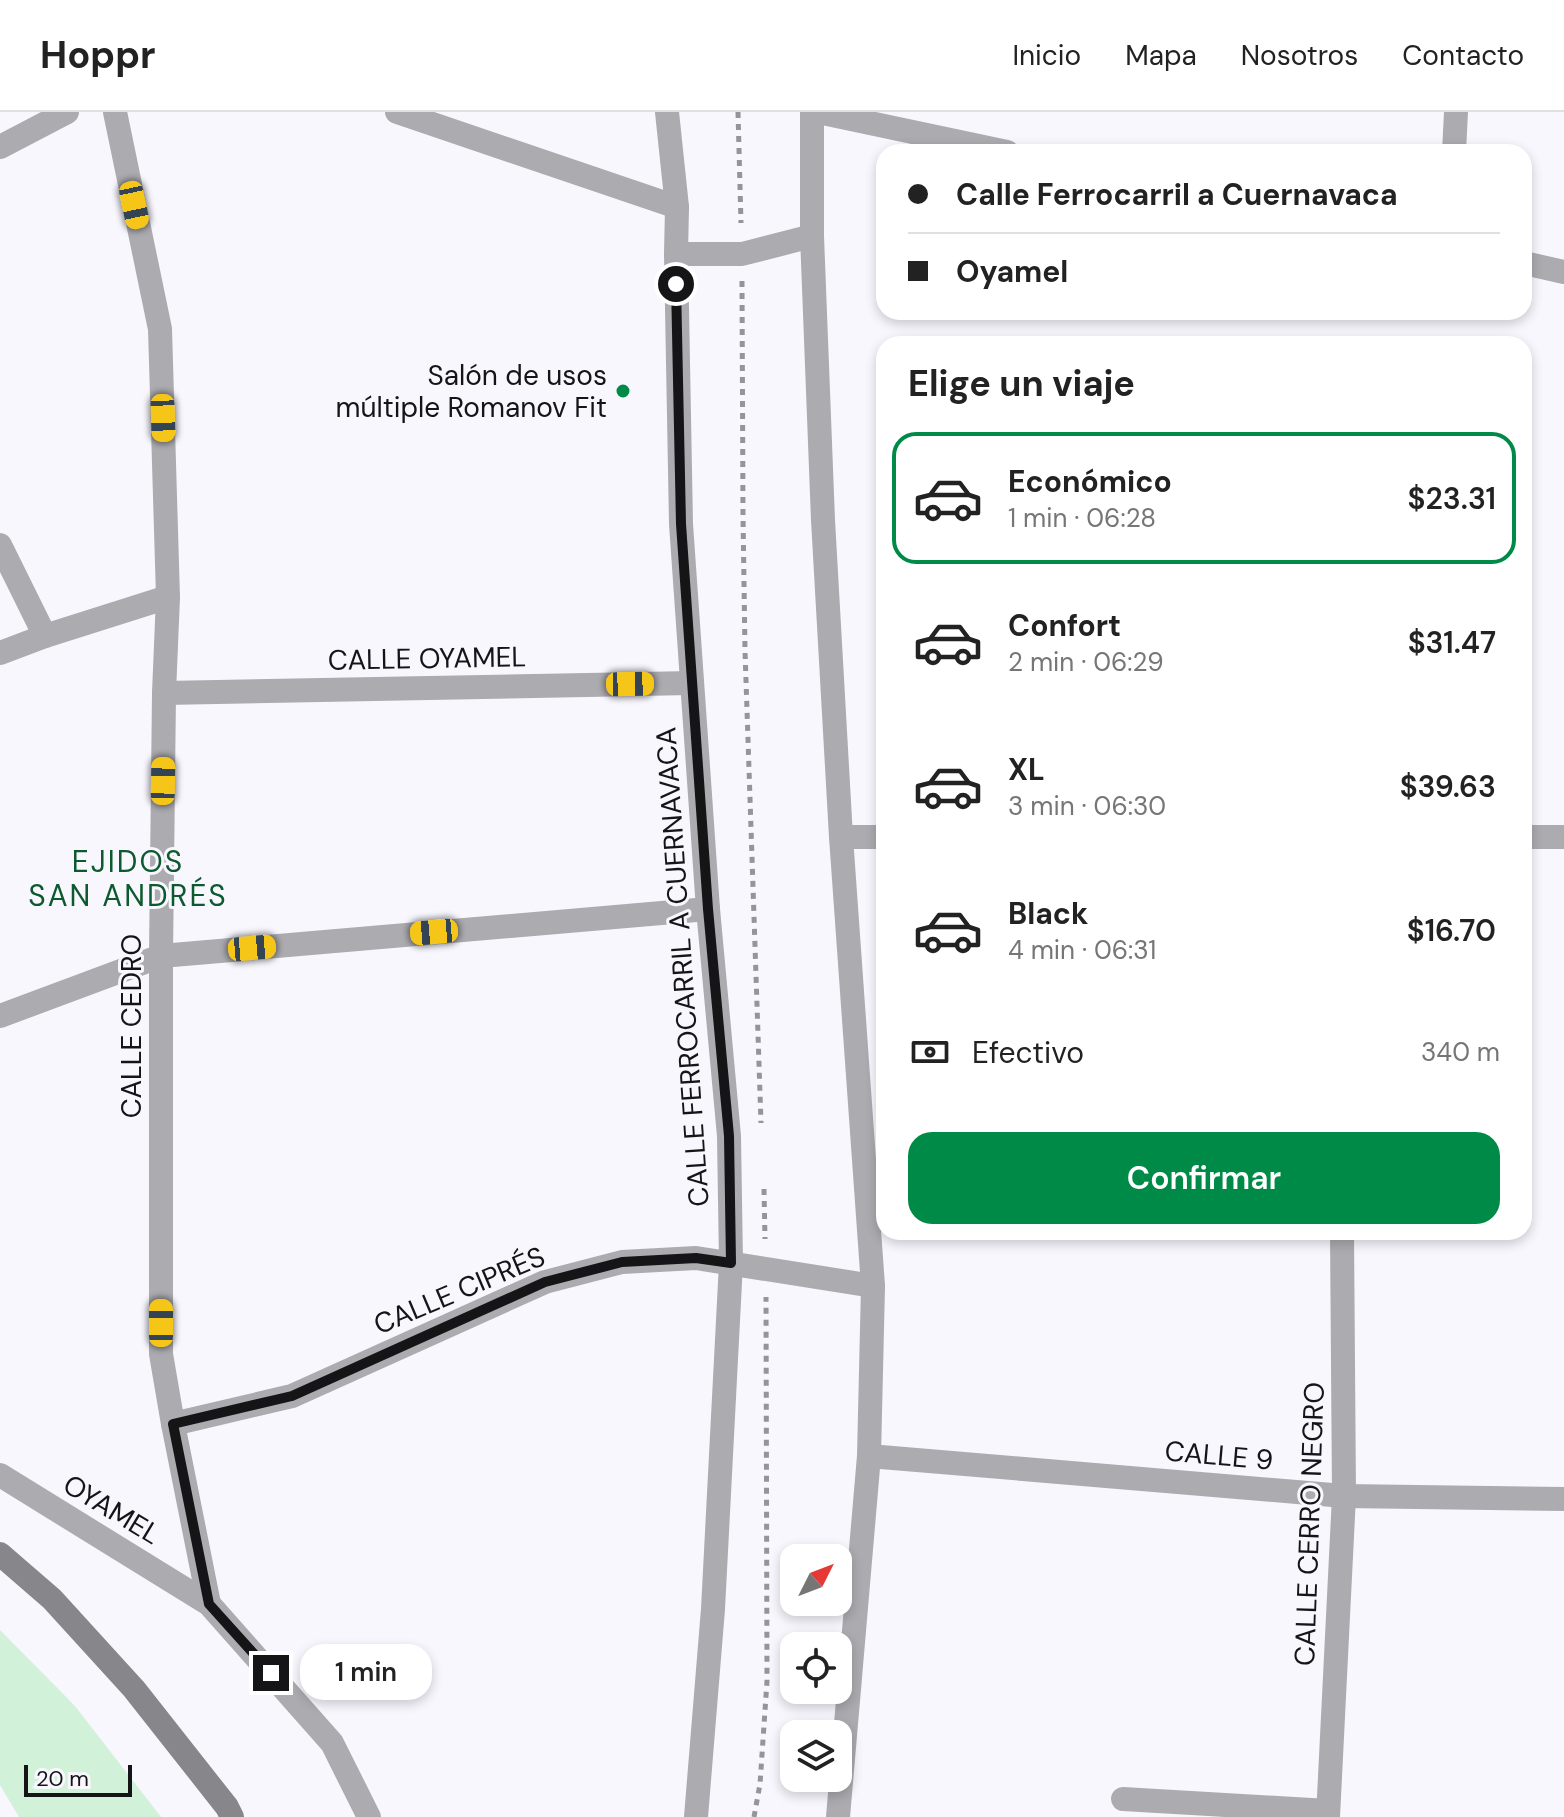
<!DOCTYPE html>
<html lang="es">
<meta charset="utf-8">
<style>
:root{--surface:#fff;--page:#f2f2f2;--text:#222;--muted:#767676;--line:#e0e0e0;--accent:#008a47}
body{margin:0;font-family:"DM Sans",sans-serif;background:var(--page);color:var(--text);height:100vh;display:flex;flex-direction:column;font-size:30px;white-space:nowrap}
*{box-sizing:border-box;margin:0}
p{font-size:26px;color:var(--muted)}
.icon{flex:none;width:44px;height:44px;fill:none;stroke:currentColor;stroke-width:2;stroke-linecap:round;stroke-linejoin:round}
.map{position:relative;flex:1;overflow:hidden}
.panel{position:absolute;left:876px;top:224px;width:656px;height:904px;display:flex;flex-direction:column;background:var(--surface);border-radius:24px;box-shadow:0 4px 12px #0003}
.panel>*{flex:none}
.top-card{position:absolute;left:876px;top:32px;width:656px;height:176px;border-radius:24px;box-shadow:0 4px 12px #0003;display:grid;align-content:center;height:176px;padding:0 32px;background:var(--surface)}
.needle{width:52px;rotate:48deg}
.tools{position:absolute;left:780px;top:1432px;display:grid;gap:16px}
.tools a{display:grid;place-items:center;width:72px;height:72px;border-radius:16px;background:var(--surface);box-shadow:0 4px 12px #0003;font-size:40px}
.scale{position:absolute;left:24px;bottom:20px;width:108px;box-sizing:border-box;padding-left:8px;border:4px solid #151518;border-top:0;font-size:22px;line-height:28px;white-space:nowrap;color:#151518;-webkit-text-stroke:6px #f8f7fe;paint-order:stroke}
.end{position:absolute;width:36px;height:36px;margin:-18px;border:10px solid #151518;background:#fff;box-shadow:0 0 0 4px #fff}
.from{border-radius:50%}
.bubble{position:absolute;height:56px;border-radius:24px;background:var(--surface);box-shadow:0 4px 12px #0003;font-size:26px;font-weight:600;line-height:56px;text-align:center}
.car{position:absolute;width:24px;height:48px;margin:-24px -12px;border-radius:10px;box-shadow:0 0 6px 2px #0007;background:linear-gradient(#f5c518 24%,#345 0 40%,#f5c518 0 76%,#345 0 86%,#f5c518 0)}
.top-card b{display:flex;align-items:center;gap:28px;height:76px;font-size:30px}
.top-card b+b{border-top:2px solid var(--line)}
.top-card i{width:20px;height:20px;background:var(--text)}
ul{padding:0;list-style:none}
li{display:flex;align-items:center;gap:24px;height:132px;margin:0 16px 12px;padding:0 16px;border:4px solid transparent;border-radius:24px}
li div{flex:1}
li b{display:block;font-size:30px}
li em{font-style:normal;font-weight:600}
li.current{border-color:var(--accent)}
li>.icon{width:72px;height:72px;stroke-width:1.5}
h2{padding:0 32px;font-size:36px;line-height:96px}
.pay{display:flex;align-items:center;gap:20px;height:88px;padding:0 32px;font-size:30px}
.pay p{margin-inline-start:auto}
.button{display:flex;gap:16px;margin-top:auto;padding:16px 32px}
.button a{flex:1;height:92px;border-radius:24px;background:var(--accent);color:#fff;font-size:32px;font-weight:600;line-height:92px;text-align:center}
header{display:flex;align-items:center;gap:48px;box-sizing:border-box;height:112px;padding:0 40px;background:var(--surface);border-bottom:2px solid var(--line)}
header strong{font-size:38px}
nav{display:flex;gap:44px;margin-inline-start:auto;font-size:28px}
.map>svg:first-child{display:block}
.green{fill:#d2f1d9}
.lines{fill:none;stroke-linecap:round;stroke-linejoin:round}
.path{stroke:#949499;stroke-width:5;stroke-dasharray:6 6;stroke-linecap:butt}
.street{stroke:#acabaf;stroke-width:24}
.secondary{stroke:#87868b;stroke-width:24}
.route{stroke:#151518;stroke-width:10}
.poi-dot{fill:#008a47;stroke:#f8f7fe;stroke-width:3}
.labels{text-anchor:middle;stroke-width:6;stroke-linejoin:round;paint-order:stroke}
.poi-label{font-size:28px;fill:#151518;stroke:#f8f7fe;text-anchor:end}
.street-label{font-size:28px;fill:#151518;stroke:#f8f7fe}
.neighbourhood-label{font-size:30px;letter-spacing:2px;fill:#0e5a2f;stroke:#f8f7fe}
</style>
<header>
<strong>Hoppr</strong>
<nav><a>Inicio</a><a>Mapa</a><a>Nosotros</a><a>Contacto</a></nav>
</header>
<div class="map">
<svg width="1564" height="1705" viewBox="0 0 1564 1705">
<rect width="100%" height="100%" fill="#f8f7fe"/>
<path class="green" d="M0,1518L75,1594L161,1705H19L0,1673Z"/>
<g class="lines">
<g class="path">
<path d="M738,0L741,111"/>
<path d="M742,169L743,403L745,539L761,1011"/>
<path d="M764,1077L765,1127"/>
<path d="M754,1705L760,1672L767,1569L766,1185"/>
</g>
<g class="street">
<path d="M115,0L160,217L168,485L164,581L161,844V1242L173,1312L209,1492"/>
<path d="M397,0L677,95"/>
<path d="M667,0L677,95L676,142L681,412L708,797L729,1024L731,1151L713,1497L696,1705"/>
<path d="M812,0V124L823,408L841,725L873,1174L869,1344L838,1705"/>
<path d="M818,0L1007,40"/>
<path d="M0,35L67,0"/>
<path d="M1454,40L1456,0"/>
<path d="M676,142H742L812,124"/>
<path d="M1524,151L1564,160"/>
<path d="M0,433L45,524"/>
<path d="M0,541L45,524L168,485"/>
<path d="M164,581L692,571"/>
<path d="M841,725H884"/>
<path d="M1524,725H1564"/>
<path d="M0,904L161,844L708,797"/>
<path d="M173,1312L292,1284L545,1170L622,1150L696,1146L873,1174"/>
<path d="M869,1344L1344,1384L1564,1387"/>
<path d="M0,1363L209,1492L332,1631L369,1705"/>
<path d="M1123,1687L1328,1699"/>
<path d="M1328,1705L1344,1384L1342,1120"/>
</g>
<path class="secondary" d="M0,1442L52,1487L134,1577L227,1695L232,1705"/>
</g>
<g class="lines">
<path class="route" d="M271,1561L209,1492L173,1312L292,1284L545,1170L622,1150L696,1146L731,1151L729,1024L708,797L681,412L676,172"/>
</g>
<circle class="poi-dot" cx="623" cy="279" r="8"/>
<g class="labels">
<g class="poi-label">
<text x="607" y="273">Salón de usos<tspan x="607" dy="32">múltiple Romanov Fit</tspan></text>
</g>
<g class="street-label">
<text transform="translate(427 546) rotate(-1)" y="10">CALLE OYAMEL</text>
<text transform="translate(682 855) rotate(-94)" y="10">CALLE FERROCARRIL A CUERNAVACA</text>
<text transform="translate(131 914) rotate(-90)" y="10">CALLE CEDRO</text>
<text transform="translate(459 1178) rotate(-23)" y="10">CALLE CIPRÉS</text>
<text transform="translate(1219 1343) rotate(5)" y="10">CALLE 9</text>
<text transform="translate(112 1397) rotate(31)" y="10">OYAMEL</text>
<text transform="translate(1309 1412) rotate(-88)" y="10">CALLE CERRO NEGRO</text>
</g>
<g class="neighbourhood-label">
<text x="128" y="760">EJIDOS<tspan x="128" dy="34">SAN ANDRÉS</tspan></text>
</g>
</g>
</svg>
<div class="tools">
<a><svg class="needle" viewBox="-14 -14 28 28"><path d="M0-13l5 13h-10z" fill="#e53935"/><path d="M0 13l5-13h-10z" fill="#767676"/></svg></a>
<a><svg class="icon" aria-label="locate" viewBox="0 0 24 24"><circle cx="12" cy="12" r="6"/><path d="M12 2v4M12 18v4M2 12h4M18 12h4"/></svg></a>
<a><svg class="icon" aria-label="layers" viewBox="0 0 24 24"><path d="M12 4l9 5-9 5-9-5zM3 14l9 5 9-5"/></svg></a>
</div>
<div class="scale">20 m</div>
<i class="end from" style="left:676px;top:172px"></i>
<i class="end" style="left:271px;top:1561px"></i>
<div class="bubble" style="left:300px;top:1532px;width:132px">1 min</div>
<i class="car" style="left:134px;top:93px;rotate:168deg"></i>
<i class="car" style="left:163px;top:306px;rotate:178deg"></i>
<i class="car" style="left:630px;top:572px;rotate:89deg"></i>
<i class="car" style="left:163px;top:669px;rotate:1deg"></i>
<i class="car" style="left:434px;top:820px;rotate:265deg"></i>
<i class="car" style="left:252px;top:836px;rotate:85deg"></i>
<i class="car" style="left:161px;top:1211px;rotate:0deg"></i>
<div class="top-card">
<b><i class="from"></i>Calle Ferrocarril a Cuernavaca</b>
<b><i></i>Oyamel</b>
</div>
<section class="panel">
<h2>Elige un viaje</h2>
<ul>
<li class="current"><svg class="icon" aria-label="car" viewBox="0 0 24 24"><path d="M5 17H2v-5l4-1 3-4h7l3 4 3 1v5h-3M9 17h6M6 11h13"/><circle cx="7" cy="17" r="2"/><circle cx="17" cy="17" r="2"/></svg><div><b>Económico</b><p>1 min · 06:28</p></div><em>$23.31</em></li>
<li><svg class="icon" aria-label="car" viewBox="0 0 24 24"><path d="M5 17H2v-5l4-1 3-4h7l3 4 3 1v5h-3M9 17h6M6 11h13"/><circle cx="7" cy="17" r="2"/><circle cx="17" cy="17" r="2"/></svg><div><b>Confort</b><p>2 min · 06:29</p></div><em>$31.47</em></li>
<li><svg class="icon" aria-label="car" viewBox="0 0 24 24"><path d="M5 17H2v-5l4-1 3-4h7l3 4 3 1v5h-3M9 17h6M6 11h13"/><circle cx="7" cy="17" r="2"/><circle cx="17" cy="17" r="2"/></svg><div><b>XL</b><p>3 min · 06:30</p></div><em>$39.63</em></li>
<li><svg class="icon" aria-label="car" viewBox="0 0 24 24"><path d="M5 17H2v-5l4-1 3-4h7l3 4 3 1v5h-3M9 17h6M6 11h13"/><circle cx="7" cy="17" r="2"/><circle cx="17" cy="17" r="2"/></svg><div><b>Black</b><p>4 min · 06:31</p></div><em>$16.70</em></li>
</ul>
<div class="pay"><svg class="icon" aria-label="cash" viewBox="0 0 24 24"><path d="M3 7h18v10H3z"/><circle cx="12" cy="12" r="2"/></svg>Efectivo<p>340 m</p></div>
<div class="button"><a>Confirmar</a></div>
</section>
</div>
